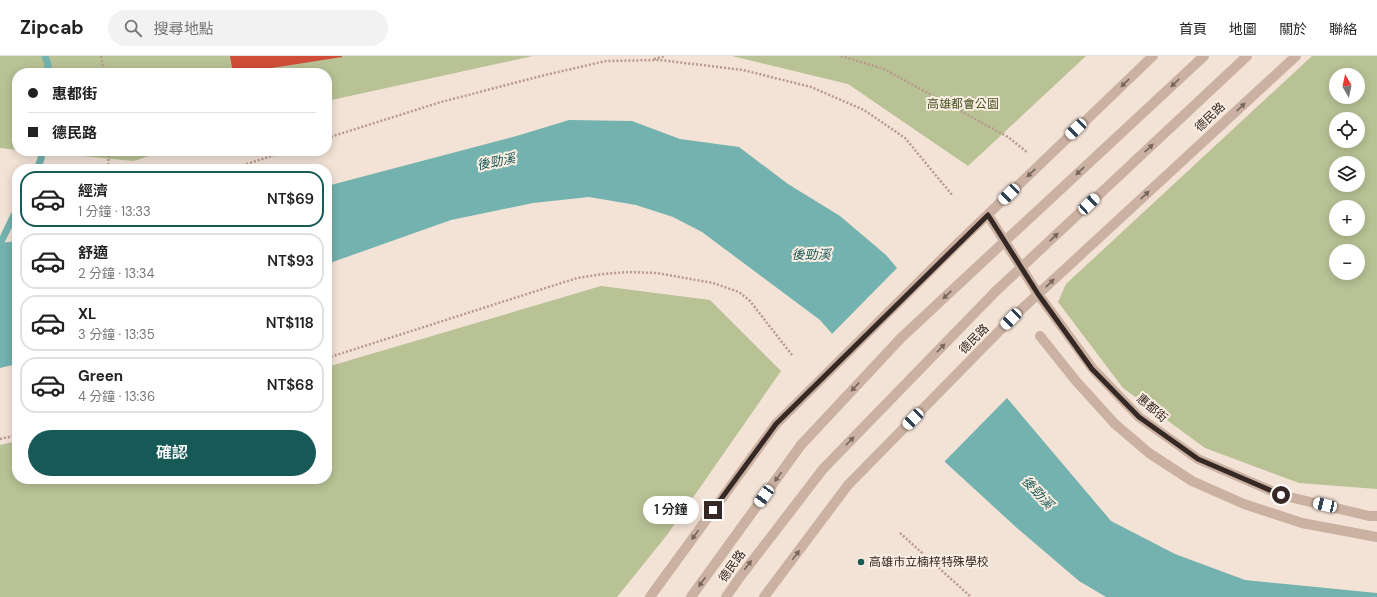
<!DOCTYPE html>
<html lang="zh-TW">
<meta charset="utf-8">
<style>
:root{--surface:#fff;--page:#f2f2f2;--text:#222;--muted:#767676;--line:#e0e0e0;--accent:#175957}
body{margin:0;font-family:"DM Sans","Noto Sans TC",sans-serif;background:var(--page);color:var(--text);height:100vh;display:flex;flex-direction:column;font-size:15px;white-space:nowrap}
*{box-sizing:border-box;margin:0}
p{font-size:13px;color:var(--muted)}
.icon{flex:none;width:22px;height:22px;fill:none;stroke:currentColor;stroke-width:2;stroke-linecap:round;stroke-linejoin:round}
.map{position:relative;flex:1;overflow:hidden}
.panel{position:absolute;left:12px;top:108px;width:320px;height:320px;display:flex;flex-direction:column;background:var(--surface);border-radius:16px;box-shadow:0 2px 10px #0003}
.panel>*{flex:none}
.hud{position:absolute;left:12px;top:12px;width:320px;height:88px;border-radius:16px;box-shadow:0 2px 10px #0003;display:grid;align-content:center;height:88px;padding:0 16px;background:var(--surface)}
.needle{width:26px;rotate:351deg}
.fabs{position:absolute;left:1329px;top:12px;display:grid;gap:8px}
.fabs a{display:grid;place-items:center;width:36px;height:36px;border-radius:50%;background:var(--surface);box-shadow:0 2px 10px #0003;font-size:20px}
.end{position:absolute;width:18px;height:18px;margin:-9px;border:5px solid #352825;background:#fff;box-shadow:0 0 0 2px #fff}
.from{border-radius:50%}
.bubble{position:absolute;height:28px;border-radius:14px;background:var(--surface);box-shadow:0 2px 10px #0003;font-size:13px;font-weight:600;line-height:28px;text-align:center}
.car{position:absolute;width:12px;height:24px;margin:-12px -6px;border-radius:5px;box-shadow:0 0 3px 1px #0007;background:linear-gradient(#fff 24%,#345 0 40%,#fff 0 76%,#345 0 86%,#fff 0)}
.hud b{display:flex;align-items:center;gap:14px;height:38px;font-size:15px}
.hud b+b{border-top:1px solid var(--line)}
.hud i{width:10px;height:10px;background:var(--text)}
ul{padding:7px 0 0;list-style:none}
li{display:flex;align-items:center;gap:12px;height:56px;margin:0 8px 6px;padding:0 8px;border:2px solid var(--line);border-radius:16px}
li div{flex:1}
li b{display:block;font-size:15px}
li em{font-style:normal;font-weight:600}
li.on{border-color:var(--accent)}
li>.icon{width:36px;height:36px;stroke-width:1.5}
.button{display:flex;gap:8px;margin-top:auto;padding:8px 16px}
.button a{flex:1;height:46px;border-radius:24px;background:var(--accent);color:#fff;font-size:16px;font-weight:600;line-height:46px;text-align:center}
header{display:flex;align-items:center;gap:24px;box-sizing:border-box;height:56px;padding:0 20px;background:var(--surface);border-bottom:1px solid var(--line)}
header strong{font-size:19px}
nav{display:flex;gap:22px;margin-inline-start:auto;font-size:14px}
.search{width:280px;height:36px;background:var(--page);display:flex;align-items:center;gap:10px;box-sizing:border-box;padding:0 14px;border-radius:22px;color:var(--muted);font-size:15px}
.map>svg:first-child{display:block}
.green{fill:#b8c295;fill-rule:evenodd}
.water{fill:#73b2ae}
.pier{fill:#f3e2d6}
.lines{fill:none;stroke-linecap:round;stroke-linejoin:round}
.stream{stroke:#73b2ae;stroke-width:7}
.building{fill:#d04d37}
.path{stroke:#b79a8c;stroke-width:2.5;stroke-dasharray:2 2;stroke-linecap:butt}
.minor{stroke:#cbb1a1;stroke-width:10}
.minor-bridge{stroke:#cbb1a1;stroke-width:10}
.oneway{fill:#78665d}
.route{stroke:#352825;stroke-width:5}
.poi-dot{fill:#175957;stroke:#faede2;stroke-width:1.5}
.labels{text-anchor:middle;stroke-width:4;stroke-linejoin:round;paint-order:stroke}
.park-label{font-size:12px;fill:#495527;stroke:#faede2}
.street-label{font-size:12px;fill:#352825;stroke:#faede2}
.poi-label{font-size:12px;fill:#352825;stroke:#faede2;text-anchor:start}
.water-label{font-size:13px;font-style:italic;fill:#175957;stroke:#faede2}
</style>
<header>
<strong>Zipcab</strong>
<div class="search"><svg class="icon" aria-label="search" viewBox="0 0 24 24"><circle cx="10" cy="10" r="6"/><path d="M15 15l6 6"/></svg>搜尋地點</div>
<nav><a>首頁</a><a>地圖</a><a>關於</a><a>聯絡</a></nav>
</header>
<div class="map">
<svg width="1377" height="541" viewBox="0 0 1377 541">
<rect width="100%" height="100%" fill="#f3e2d6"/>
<g class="green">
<path d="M0,0H533L327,45V17H17V94L0,92Z"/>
<path d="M732,0H1086L968,110L848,28Z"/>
<path d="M1312,0H1377V433L1299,427L1205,392L1123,332L1058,246L1066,228ZM1336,19H1358V41H1336ZM1336,63H1358V85H1336ZM1336,107H1358V129H1336ZM1336,151H1358V173H1336ZM1336,195H1358V217H1336Z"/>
<path d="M29,95H164L134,105Z"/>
<path d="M601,230L710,244L781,315L667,479L617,541H0V389L17,385V423H327V311Z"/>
</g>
<g class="water">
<path d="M569,64L632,65L680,83L739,91L788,128L840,160L886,199L1111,465L1175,498L1245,524L1377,537V541H1106L1079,525L1017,472L945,406L820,264L702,176L673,161L636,149L589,141L533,147L451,164L327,208V130L520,79Z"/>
<path d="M17,185V308L0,312V187Z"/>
</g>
<path class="pier" d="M898,211L1008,341L943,407L831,279Z"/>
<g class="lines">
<g class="stream">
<path d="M45,0L48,8L47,17"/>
<path d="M37,113L41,103L42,95"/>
<path d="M0,188L17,153"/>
</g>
</g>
<path class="building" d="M230,0H342V1L240,17H233Z"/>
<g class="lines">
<g class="path">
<path d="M101,0L104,17"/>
<path d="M841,0L884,13L1008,81L1028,97"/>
<path d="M654,3L665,0"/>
<path d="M327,82L441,46L545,19L606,5L660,4L743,14L811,31L864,54L905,82L953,140"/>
<path d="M108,113L109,95"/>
<path d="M231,113L287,95"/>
<path d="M327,302L577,222L603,218L628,216L657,217L713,227L739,236L750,245L792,299"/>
<path d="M0,383L17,379"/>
<path d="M900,477L971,541"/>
</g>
<g class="minor">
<path d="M988,159L1038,238L1093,313L1139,361L1198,403L1281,439L1369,460H1377"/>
<path d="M958,187L1153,0"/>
<path d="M976,212L1204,0"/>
<path d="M995,236L1247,0"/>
<path d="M1011,263L1296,0"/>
<path d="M1040,280L1076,325L1115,368L1149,397L1192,425L1244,448L1302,467L1377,481"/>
<path d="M650,541L776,368"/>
<path d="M691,541L801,389"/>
<path d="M726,541L740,521L823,413"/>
<path d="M764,541L848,429"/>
</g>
<g class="minor-bridge">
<path d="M776,368L958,187"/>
<path d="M801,389L901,282L976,212"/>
<path d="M823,413L995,236"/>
<path d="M848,429L1011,263"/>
</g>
</g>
<defs><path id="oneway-solid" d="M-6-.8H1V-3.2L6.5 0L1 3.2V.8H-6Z"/></defs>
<g class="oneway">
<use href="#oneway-solid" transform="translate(1125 27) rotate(136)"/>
<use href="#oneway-solid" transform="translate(1175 27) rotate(137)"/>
<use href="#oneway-solid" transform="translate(1241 51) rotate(-43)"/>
<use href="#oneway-solid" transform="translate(1149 92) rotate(-43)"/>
<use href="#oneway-solid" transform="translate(1080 115) rotate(137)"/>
<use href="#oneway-solid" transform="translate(1031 117) rotate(136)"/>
<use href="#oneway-solid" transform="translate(1145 139) rotate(-43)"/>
<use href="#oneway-solid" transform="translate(1054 181) rotate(-43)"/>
<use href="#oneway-solid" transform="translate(1050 227) rotate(-43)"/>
<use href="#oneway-solid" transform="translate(947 239) rotate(137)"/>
<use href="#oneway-solid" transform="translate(941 292) rotate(-46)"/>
<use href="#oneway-solid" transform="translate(855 331) rotate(133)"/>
<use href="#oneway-solid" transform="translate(850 385) rotate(-46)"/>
<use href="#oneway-solid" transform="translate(778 421) rotate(126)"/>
<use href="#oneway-solid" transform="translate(695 479) rotate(126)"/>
<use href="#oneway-solid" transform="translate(796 499) rotate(-53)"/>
<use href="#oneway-solid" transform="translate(748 509) rotate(-52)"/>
<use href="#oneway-solid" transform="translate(702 526) rotate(126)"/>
</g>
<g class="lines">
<path class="route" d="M713,454L776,368L988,159L1038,238L1092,313L1139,361L1198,403L1281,439"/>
</g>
<circle class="poi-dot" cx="861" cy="506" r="4"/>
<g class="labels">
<g class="park-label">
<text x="963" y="52">高雄都會公園</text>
</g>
<g class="street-label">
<text transform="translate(1210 61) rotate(-43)" y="4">德民路</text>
<text transform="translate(974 283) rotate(-45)" y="4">德民路</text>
<text transform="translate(1152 352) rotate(40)" y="4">惠都街</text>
<text transform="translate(732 510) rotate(-54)" y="4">德民路</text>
</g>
<g class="poi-label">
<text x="869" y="510">高雄市立楠梓特殊學校</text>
</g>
<g class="water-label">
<text transform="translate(496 105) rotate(-11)" y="5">後勁溪</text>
<text x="811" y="203">後勁溪</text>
<text transform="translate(1038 436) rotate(47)" y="5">後勁溪</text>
</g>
</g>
</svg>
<div class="fabs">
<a><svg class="needle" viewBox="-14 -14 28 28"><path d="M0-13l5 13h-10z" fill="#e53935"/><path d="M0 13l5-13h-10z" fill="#767676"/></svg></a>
<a><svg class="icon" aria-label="locate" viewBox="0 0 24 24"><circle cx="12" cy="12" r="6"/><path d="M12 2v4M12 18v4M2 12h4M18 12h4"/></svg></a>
<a><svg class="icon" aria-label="layers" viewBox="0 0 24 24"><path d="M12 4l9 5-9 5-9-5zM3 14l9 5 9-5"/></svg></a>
<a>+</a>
<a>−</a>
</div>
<i class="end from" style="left:1281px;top:439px"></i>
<i class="end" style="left:713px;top:454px"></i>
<div class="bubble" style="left:643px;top:440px;width:56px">1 分鐘</div>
<i class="car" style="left:1076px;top:73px;rotate:226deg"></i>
<i class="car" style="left:1009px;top:138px;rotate:226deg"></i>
<i class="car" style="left:1089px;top:148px;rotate:47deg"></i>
<i class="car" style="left:1011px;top:263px;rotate:225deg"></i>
<i class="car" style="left:913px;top:363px;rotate:224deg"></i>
<i class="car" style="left:764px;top:440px;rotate:216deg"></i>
<i class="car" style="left:1325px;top:449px;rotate:283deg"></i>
<div class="hud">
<b><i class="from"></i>惠都街</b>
<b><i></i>德民路</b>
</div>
<section class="panel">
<ul>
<li class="on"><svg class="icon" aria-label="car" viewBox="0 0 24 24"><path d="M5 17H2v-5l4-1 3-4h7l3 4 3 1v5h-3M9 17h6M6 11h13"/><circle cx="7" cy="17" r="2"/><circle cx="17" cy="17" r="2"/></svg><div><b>經濟</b><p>1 分鐘 · 13:33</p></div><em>NT$69</em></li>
<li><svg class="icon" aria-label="car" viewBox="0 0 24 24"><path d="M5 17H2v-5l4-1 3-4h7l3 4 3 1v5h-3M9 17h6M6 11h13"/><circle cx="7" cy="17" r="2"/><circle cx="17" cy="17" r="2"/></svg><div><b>舒適</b><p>2 分鐘 · 13:34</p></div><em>NT$93</em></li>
<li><svg class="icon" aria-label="car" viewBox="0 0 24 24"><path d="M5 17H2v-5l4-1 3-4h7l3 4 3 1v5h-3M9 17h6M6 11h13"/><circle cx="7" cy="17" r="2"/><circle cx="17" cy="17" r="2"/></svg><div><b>XL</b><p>3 分鐘 · 13:35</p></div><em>NT$118</em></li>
<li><svg class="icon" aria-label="car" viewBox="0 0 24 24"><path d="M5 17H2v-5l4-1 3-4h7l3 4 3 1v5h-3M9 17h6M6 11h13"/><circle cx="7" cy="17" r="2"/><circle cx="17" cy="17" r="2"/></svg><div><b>Green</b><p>4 分鐘 · 13:36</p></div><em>NT$68</em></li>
</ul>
<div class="button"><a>確認</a></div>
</section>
</div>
